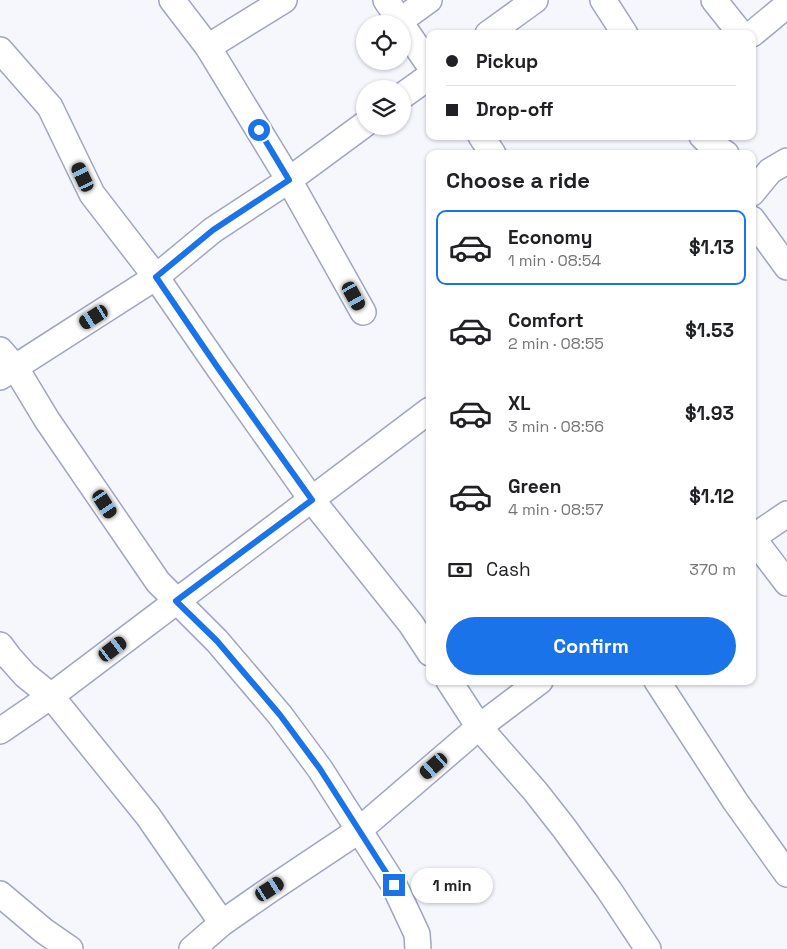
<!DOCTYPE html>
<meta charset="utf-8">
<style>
:root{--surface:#fff;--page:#f2f2f2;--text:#202124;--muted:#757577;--line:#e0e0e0;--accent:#1a73e8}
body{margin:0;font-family:"Space Grotesk",sans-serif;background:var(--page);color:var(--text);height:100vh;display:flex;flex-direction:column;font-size:19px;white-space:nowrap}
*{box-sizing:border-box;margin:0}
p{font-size:16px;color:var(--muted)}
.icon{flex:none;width:28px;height:28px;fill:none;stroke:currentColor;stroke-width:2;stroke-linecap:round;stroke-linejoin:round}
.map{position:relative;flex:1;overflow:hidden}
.details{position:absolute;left:426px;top:150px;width:330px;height:535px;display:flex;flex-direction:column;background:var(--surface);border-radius:10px;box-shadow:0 1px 4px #0004}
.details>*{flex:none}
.banner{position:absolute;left:426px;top:30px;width:330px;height:110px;border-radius:10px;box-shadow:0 1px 4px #0004;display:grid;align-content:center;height:110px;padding:0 20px;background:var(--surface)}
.fabs{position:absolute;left:356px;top:15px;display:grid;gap:10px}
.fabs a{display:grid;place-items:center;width:55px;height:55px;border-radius:50%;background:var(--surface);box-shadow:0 1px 4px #0004;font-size:25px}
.end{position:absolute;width:22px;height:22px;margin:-11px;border:6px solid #1a73e8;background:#fff;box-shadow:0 0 0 2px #fff}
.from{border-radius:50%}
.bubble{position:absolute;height:35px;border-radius:18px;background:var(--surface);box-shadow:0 1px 4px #0004;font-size:16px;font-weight:700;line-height:35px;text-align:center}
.car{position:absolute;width:15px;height:30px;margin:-15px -8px;border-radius:6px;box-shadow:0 0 4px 1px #0007;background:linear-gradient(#222 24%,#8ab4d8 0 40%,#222 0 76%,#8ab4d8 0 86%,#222 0)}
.banner b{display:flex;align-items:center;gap:18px;height:48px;font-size:19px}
.banner b+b{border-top:1px solid var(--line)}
.banner i{width:12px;height:12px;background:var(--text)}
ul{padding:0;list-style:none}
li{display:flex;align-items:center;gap:15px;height:75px;margin:0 10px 8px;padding:0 10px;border:2px solid transparent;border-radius:10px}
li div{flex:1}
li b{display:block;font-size:19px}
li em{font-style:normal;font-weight:700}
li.selected{border-color:var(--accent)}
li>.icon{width:45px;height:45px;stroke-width:1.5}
h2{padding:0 20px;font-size:22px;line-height:60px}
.pay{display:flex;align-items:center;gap:12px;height:55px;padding:0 20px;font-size:19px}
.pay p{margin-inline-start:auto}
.action{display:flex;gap:10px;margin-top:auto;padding:10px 20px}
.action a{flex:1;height:58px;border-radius:30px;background:var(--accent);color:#fff;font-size:20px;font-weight:700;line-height:58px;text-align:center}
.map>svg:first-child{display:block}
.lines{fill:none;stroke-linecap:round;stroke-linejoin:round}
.minor-casing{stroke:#9fa5c2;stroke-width:28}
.minor{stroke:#fff;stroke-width:25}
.route{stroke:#1a73e8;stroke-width:6}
</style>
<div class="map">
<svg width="787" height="949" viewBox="0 0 787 949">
<rect width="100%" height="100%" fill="#f5f7fd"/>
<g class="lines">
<defs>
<g id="minor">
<path d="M172,0L208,47L289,180L363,312"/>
<path d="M386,0L402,24"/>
<path d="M603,0L625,34"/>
<path d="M714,0L741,34"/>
<path d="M400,21L429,0"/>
<path d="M402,25L430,66"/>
<path d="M488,34L535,0"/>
<path d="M752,34L787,5"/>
<path d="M208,47L284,0"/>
<path d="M0,50L50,107L92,194L156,277L218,367L312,500L411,624L430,653"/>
<path d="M402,96L430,76"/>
<path d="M481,136L493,154"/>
<path d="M702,136L708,142L726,154"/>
<path d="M752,193L770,171L787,161"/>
<path d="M752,219L787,267"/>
<path d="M0,350L15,367L47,420L158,582L217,641L280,715L320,769L394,885L417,934L418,949"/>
<path d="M0,377L156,277L213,230L289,180L365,124"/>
<path d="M752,537L787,583"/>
<path d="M752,538L787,514"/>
<path d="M0,645L9,657L25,675L51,696L148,816L222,923"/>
<path d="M449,681L479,727L535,791L564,828L609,890L648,949"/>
<path d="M657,681L735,801L787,874"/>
<path d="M0,731L51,696L430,410"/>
<path d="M0,894L44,931L70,949"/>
<path d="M192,949L222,923L271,889L358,831L479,727L540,681"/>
</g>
</defs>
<use href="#minor" class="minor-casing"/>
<use href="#minor" class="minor"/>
</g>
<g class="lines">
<path class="route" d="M259,130L289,180L213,230L156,277L218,368L312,500L176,601L217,641L280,715L320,769L394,885"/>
</g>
</svg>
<div class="fabs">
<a><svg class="icon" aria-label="locate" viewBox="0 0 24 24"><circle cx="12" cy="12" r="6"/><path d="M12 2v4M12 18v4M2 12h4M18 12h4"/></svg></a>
<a><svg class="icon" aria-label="layers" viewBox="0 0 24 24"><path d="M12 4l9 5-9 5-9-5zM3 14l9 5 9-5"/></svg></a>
</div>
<i class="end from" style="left:259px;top:130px"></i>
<i class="end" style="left:394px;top:885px"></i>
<div class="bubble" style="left:411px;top:868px;width:82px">1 min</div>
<i class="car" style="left:83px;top:177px;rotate:335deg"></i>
<i class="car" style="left:354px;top:296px;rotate:151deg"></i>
<i class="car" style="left:94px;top:317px;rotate:238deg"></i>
<i class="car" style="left:105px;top:504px;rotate:147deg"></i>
<i class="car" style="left:113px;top:649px;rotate:53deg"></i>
<i class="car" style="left:434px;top:766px;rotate:229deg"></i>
<i class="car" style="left:270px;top:889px;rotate:57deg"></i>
<div class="banner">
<b><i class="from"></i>Pickup</b>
<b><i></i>Drop-off</b>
</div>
<section class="details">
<h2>Choose a ride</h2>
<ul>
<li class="selected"><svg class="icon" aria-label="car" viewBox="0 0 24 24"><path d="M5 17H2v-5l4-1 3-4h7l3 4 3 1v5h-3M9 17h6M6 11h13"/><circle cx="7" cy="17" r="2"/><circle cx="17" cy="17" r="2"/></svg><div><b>Economy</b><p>1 min · 08:54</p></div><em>$1.13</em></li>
<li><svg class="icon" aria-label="car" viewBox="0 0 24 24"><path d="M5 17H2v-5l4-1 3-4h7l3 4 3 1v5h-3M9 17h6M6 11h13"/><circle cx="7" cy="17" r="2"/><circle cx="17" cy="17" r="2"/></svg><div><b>Comfort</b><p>2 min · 08:55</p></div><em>$1.53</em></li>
<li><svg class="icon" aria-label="car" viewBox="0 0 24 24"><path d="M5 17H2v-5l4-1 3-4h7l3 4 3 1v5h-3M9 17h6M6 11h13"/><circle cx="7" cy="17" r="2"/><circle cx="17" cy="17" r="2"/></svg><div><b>XL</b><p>3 min · 08:56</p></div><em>$1.93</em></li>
<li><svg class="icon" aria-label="car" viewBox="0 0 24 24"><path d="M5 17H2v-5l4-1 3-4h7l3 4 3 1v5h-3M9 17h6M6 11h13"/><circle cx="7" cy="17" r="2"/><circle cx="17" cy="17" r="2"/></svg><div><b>Green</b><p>4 min · 08:57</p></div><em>$1.12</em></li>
</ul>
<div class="pay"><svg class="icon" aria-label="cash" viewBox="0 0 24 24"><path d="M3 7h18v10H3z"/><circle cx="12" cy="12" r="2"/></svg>Cash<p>370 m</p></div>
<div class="action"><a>Confirm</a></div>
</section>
</div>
